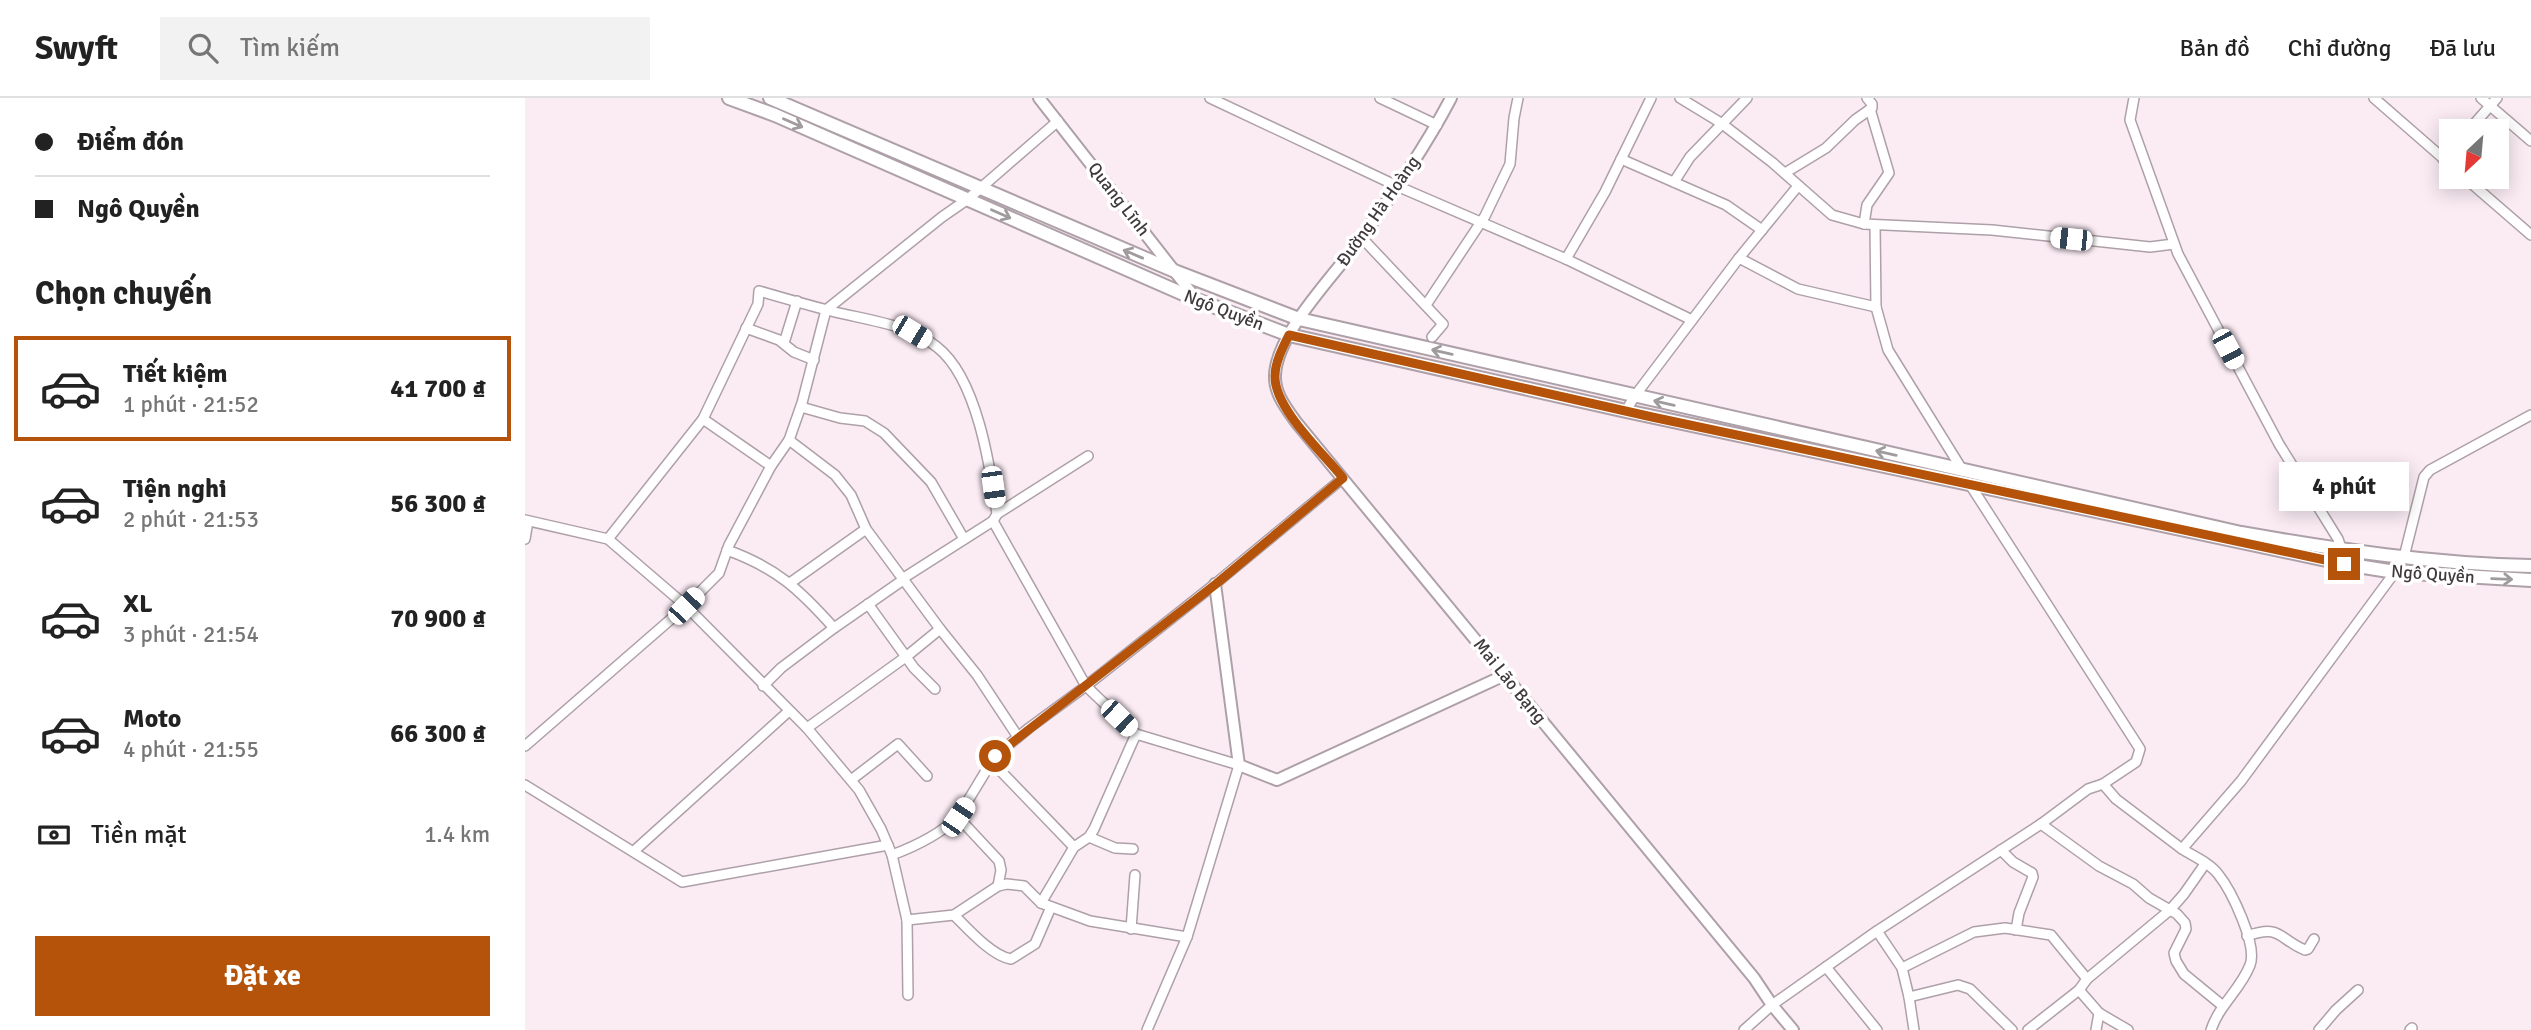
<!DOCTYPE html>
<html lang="vi">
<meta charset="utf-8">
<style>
:root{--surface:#fff;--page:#f2f2f2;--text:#222;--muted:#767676;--line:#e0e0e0;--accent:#b45309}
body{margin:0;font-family:Signika,sans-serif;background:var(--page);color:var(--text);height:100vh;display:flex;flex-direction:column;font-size:26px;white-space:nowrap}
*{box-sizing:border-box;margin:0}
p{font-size:23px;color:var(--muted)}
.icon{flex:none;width:38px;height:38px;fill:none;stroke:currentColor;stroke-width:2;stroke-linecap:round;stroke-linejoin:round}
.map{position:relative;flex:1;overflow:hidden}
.details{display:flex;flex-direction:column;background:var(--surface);width:525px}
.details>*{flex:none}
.top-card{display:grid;align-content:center;height:154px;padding:0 35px;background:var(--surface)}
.needle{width:46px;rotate:206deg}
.controls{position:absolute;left:1914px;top:21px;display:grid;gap:14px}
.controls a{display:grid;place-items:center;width:70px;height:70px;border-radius:0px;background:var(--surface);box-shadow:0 4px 18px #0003;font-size:35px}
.end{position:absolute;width:32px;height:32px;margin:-16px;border:9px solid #b45309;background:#fff;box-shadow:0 0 0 4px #fff}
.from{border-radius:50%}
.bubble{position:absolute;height:49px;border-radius:0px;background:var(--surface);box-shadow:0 4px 18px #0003;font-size:23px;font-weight:700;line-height:49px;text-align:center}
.car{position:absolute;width:21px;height:42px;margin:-21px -10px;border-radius:9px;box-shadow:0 0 5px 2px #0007;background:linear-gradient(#fff 24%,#345 0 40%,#fff 0 76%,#345 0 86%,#fff 0)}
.top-card b{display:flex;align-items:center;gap:24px;height:66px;font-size:26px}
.top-card b+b{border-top:2px solid var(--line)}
.top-card i{width:18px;height:18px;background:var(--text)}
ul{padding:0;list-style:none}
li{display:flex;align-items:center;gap:21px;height:105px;margin:0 14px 10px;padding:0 21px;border:4px solid transparent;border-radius:0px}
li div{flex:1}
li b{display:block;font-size:26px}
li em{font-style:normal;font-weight:700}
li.selected{border-color:var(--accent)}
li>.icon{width:63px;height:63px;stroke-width:1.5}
h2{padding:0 35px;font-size:32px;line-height:84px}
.pay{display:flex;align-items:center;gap:18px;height:77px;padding:0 35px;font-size:26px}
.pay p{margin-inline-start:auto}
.action{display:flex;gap:14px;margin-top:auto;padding:14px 35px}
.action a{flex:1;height:80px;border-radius:0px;background:var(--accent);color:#fff;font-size:28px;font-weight:700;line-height:80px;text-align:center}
header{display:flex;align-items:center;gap:42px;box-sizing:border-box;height:98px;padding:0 35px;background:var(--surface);border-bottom:2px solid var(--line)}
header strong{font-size:33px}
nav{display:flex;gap:38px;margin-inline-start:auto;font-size:24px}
.search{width:490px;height:63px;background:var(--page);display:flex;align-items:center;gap:18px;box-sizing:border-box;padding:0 24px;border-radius:0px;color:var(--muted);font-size:26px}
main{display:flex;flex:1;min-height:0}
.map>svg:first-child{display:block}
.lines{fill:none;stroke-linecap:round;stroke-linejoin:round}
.minor-casing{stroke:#aea0a8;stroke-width:12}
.tertiary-casing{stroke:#aea0a8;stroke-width:14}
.secondary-casing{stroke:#aea0a8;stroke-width:16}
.minor{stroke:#fff;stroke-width:9}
.tertiary{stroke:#fff;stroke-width:10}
.secondary{stroke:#fff;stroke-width:12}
.oneway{stroke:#a09c9e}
.route{stroke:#b45309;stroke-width:9}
.labels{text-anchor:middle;stroke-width:7;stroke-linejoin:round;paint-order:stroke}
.street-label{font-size:18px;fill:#403a3d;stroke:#fff}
</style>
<header>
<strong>Swyft</strong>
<div class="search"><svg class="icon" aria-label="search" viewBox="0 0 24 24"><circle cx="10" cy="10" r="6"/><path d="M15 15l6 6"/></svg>Tìm kiếm</div>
<nav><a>Bản đồ</a><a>Chỉ đường</a><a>Đã lưu</a></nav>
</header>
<main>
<section class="details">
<div class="top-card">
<b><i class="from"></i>Điểm đón</b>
<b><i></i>Ngô Quyền</b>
</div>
<h2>Chọn chuyến</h2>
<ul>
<li class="selected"><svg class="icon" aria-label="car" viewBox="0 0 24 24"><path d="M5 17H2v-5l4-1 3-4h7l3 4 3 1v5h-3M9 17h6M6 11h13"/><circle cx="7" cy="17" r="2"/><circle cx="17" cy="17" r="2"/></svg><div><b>Tiết kiệm</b><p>1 phút · 21:52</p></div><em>41 700 ₫</em></li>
<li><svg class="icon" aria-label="car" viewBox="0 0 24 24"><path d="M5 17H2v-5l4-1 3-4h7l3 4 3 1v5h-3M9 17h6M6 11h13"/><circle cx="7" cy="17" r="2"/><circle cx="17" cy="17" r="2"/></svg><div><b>Tiện nghi</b><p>2 phút · 21:53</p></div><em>56 300 ₫</em></li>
<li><svg class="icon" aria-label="car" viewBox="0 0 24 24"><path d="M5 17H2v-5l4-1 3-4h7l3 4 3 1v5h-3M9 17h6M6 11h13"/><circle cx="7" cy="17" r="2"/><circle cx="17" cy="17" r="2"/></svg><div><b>XL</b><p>3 phút · 21:54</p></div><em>70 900 ₫</em></li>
<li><svg class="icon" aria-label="car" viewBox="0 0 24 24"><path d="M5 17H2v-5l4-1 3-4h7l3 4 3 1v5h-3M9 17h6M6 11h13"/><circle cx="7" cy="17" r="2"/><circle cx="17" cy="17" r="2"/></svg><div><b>Moto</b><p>4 phút · 21:55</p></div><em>66 300 ₫</em></li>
</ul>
<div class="pay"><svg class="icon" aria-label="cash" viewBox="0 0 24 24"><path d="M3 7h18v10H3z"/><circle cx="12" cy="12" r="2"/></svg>Tiền mặt<p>1.4 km</p></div>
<div class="action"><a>Đặt xe</a></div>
</section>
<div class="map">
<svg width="2006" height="932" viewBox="0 0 2006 932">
<rect width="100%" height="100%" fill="#fbecf4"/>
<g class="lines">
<defs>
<g id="minor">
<path d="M685,0L872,88L1041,161L1080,94L1126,0"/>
<path d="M855,0L912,27"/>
<path d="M1155,0L1196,25L1248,65L1307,117L1339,126L1467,132L1625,149L1649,146"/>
<path d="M1609,0L1605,22L1653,156L1754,346L1813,441L1817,453"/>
<path d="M1849,0L1927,68"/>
<path d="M1956,0L2006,43"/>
<path d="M1943,33L1972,0"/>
<path d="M1096,61L1201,107L1237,132"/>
<path d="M1918,61L1927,51"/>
<path d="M1260,75L1301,50L1330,22L1347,10V6L1342,0"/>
<path d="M1939,79L2006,137"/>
<path d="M1149,84L1165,59L1222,0"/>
<path d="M1339,126L1342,107L1364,75L1345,11"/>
<path d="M837,140L918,226L907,239"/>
<path d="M1214,160L1273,191L1351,209L1350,127"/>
<path d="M1041,161L1167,222"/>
<path d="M901,207L960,118L985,66L989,20L993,0"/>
<path d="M1351,209L1363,252L1438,373"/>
<path d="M221,230L254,242L269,254L289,262"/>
<path d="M259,245L272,203"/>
<path d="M276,309L315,320L340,323L359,335L406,384L439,441"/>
<path d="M1101,313L1109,299L1214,160L1273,88"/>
<path d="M178,321L246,368"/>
<path d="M264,342L310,377L326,397L341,431L415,531L382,558L282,630"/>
<path d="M1444,385L1615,651L1611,664L1578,686"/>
<path d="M472,416L563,358"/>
<path d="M0,422L83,441L161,508L282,630L334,692L356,731L367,757L382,822L429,817L473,788L482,786L499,788L516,805L549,749L564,739L569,731L611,636L561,588L690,486L818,380"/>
<path d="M0,441L3,423"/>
<path d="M83,441L178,321L233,206L234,193C258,200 282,207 306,213C341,222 384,226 412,249C452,280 465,368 472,416L468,423L561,588L504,630L470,658L433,719C414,737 391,748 367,757"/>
<path d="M202,452C252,470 275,492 309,530"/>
<path d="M377,481L468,423"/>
<path d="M265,485L341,431"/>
<path d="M343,506L389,570L410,591"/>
<path d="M415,531L452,577L493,639"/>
<path d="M238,588L256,570L309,530L378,482"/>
<path d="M611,636L714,667L662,839L622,932"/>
<path d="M0,648L161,508L194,475L204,447L246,368L264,342L277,305L301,212L417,119L443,101L533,23"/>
<path d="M466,663L549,749"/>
<path d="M326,682L373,646L402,678"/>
<path d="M0,687L157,784L363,747"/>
<path d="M433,719L474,763L476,772L473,788"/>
<path d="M1516,726L1574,768L1608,786L1624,800L1652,816L1660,825L1661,831L1649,855L1651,863L1659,876L1698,908"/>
<path d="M564,739L590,750L608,751"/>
<path d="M1657,751C1668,758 1685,765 1693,776C1706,792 1733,847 1725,867C1716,891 1694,907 1686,932"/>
<path d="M1476,752L1488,764L1507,775L1508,779L1494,815L1491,832"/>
<path d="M109,753L264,613"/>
<path d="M516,805L565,823L662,839"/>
<path d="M429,817C443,831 467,858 486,861L510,846L526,809"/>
<path d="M382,822L383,897"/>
<path d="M606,831L610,777"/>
<path d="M1352,833L1377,870L1384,899L1433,887L1445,891L1487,932"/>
<path d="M1722,838C1757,826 1753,841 1780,852L1783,851L1789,841"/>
<path d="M1301,869L1352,932"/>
<path d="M1377,870L1449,834L1480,830L1526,837L1562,881"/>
<path d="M1554,892L1562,881L1645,812L1659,796L1680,766"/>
<path d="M1384,899L1389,932"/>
<path d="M1574,915L1603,932"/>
<path d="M1219,932L1247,907L1352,833L1516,726L1563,691L1578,686L1591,701L1657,751L1716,683L1870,474L1880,455L1899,379L1905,372L2006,317"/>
<path d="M1503,932L1554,892L1574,915L1571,932"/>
<path d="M1794,932L1811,912L1833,892"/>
<path d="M1885,932L1887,930"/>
</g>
<g id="tertiary">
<path d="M514,0L672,202"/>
<path d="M926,0C901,48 869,94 837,139C813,174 752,233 750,277C749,295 761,310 771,324L1229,880L1247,907L1268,932"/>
<path d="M690,486L714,667L752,682L980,577"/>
</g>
<g id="secondary">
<path d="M204,0L250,17L672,202L764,237L1101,313L1820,466L1870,474L2006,482"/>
<path d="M245,0L652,174L774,221L1716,435C1813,452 1908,466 2006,468"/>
</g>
</defs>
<use href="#minor" class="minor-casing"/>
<use href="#tertiary" class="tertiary-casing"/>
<use href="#secondary" class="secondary-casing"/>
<use href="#minor" class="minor"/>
<use href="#tertiary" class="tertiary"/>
<use href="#secondary" class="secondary"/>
</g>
<defs><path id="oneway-shaft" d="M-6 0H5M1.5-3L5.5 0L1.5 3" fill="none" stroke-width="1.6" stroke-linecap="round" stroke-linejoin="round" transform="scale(1.75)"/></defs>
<g class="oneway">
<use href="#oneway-shaft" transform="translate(268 25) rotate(24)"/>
<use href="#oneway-shaft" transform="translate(476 116) rotate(24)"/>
<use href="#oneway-shaft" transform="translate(608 156) rotate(-157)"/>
<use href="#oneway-shaft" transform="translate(917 254) rotate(-167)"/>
<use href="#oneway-shaft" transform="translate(1139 305) rotate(-167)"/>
<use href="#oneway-shaft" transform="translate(1361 355) rotate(-167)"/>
<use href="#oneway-shaft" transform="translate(1977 481) rotate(2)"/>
</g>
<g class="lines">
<path class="route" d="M470,658L691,486L818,380C798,355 749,310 750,278C750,264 758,249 764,237L1127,319L1819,466"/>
</g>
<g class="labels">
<g class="street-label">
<text transform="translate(594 101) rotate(52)" y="6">Quang Lĩnh</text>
<text transform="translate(853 113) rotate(-55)" y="6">Đường Hà Hoàng</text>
<text transform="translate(699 212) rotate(21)" y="6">Ngô Quyền</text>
<text transform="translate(1908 476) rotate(4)" y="6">Ngô Quyền</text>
<text transform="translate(985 583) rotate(51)" y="6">Mai Lão Bạng</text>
</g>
</g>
</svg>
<div class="controls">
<a><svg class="needle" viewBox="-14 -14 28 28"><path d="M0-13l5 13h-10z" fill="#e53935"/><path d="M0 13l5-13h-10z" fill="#767676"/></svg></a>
</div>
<i class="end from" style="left:470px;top:658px"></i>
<i class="end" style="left:1819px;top:466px"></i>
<div class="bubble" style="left:1754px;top:364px;width:130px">4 phút</div>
<i class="car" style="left:1546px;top:141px;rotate:276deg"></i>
<i class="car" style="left:387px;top:234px;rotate:121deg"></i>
<i class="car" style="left:1703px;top:251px;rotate:152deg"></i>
<i class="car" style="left:468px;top:389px;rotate:172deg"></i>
<i class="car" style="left:161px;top:508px;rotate:44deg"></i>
<i class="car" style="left:594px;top:620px;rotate:134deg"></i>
<i class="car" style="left:433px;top:719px;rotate:34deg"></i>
</div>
</main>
